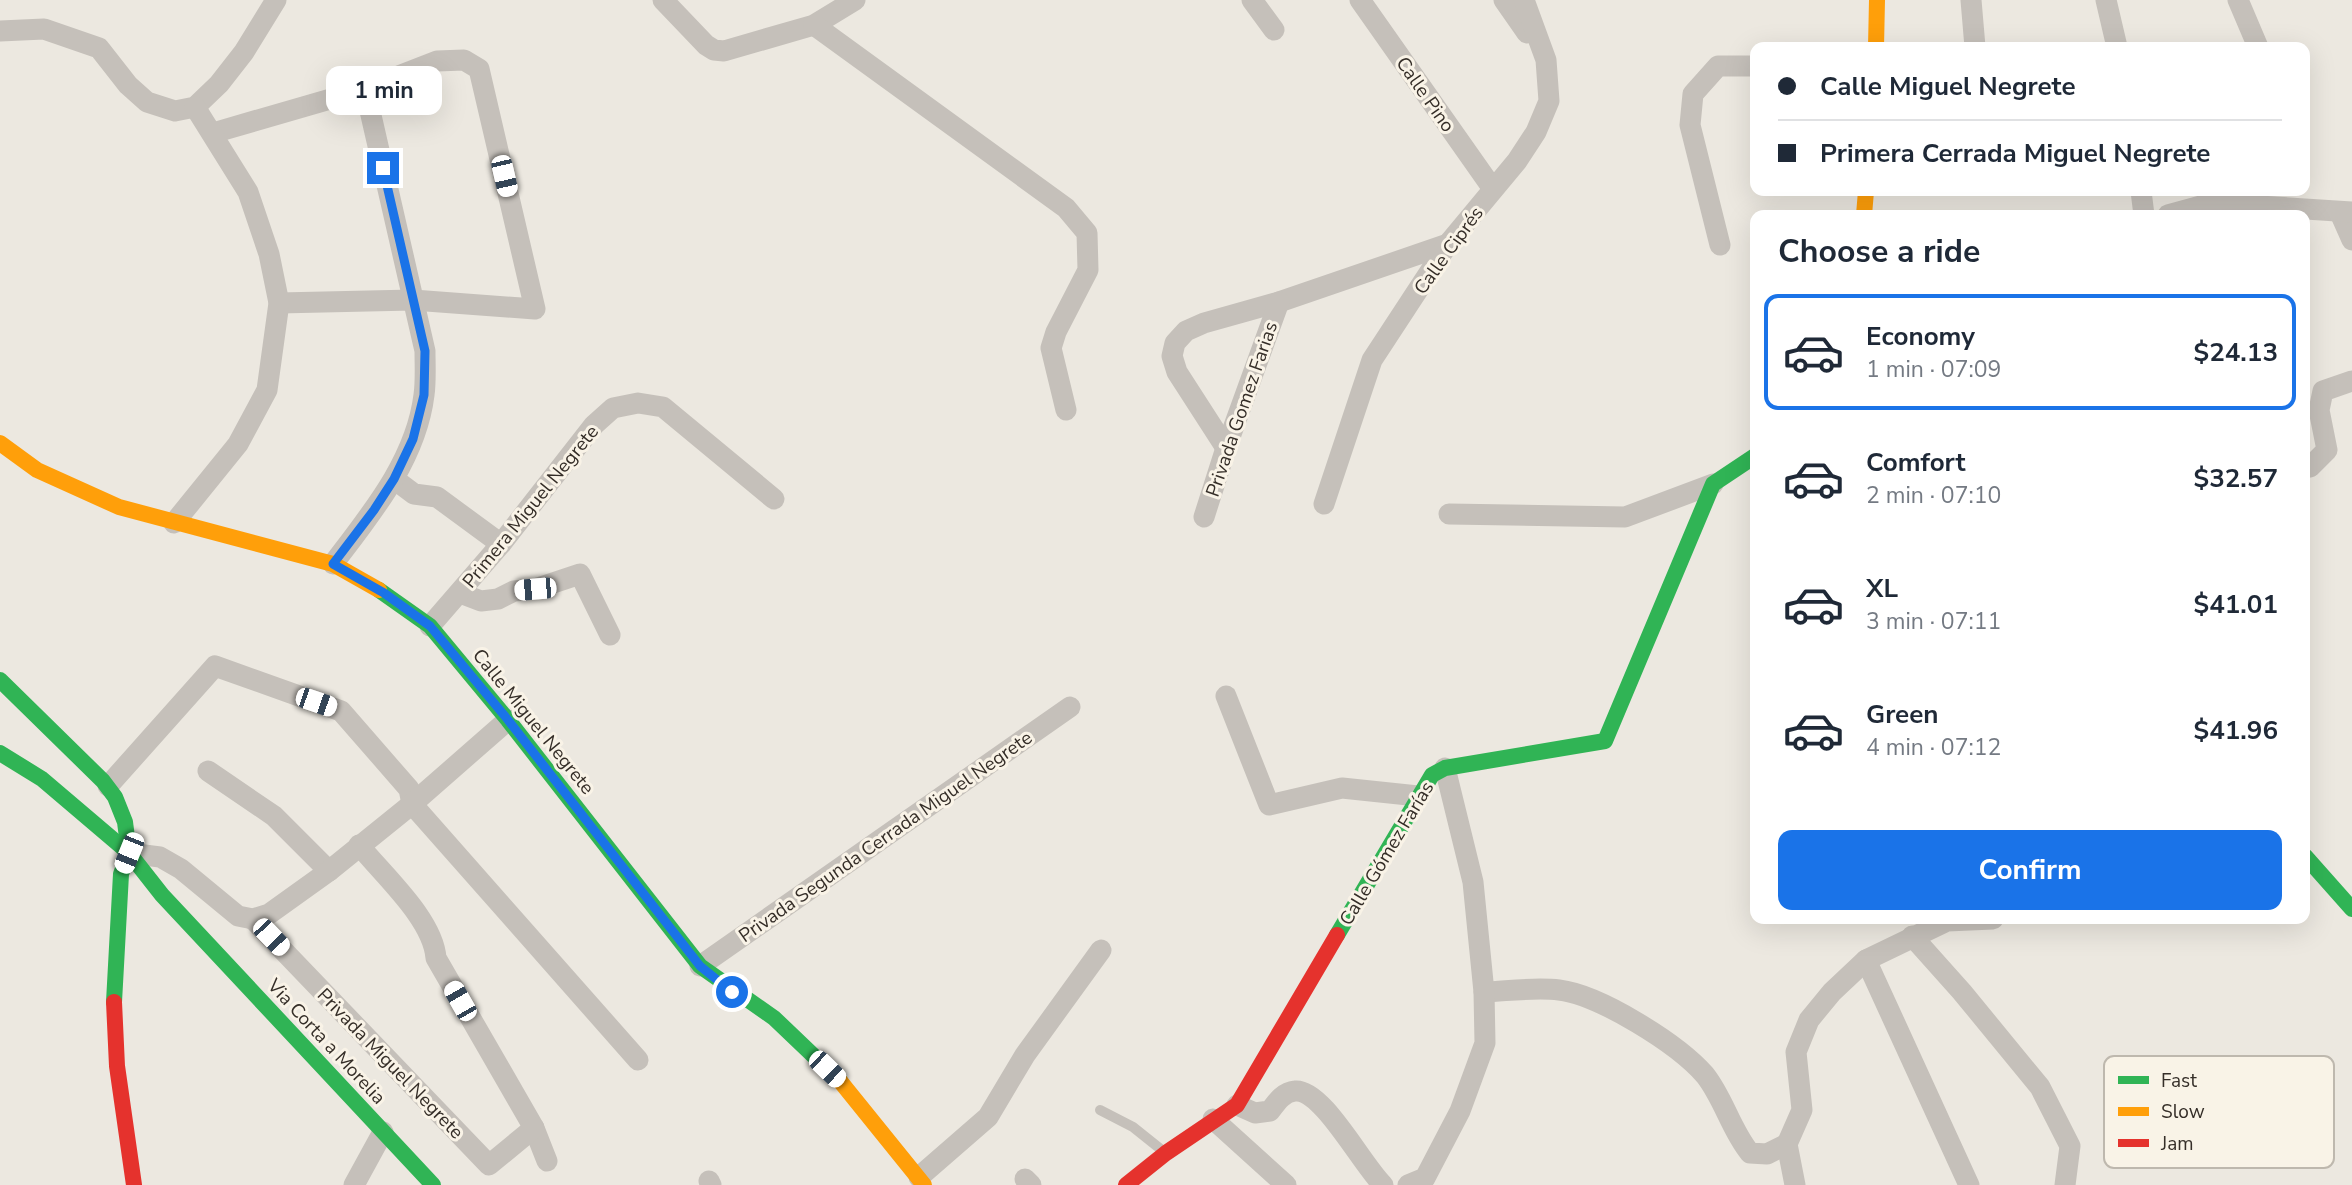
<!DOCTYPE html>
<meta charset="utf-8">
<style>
:root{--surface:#fff;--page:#f2f2f3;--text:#1f2937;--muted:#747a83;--line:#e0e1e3;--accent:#1a73e8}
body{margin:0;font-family:"Nunito Sans",sans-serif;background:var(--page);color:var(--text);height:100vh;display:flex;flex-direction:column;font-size:26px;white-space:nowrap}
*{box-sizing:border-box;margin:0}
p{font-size:23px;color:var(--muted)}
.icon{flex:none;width:38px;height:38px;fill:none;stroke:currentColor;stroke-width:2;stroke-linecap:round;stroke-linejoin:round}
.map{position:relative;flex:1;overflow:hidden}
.drawer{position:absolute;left:1750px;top:210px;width:560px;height:714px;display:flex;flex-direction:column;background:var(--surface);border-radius:14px;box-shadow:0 7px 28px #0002}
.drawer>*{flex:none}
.hud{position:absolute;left:1750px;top:42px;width:560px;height:154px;border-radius:14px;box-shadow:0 7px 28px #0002;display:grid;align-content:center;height:154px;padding:0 28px;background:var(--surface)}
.end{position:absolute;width:32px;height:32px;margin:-16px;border:9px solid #1a73e8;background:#fff;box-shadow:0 0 0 4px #fff}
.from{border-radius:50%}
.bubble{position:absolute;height:49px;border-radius:14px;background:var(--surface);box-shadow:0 7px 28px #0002;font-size:23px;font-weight:700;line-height:49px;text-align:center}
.car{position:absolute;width:21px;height:42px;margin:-21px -10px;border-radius:9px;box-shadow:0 0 5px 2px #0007;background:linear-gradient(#fff 24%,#345 0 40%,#fff 0 76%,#345 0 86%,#fff 0)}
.hud b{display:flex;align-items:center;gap:24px;height:66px;font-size:26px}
.hud b+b{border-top:2px solid var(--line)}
.hud i{width:18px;height:18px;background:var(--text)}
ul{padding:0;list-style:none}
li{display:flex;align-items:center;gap:21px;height:116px;margin:0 14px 10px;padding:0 14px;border:4px solid transparent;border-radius:14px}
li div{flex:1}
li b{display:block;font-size:26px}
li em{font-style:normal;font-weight:700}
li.active{border-color:var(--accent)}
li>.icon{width:63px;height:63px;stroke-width:1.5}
h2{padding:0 28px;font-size:32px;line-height:84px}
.action{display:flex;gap:14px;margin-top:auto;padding:14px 28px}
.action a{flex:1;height:80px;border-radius:14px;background:var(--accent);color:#fff;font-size:28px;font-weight:700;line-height:80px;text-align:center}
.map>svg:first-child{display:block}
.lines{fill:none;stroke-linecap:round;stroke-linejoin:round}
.lane{stroke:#c5c0ba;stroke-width:10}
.street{stroke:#c5c0ba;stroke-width:21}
.fast{stroke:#30b455;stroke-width:16}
.slow{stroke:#ff9f0a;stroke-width:16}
.jam{stroke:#e5322d;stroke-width:16}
.route{stroke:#1a73e8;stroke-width:9}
.labels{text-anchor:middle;stroke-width:6;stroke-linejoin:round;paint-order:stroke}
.street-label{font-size:19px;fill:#352e28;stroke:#f9f3e7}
.key{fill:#f9f3e7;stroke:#beb8ae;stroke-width:2}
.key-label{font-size:19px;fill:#352e28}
</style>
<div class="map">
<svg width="2352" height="1185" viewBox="0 0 2352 1185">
<rect width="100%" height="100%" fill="#ece8e0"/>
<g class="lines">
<path class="lane" d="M1100,1110L1133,1127L1163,1151"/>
<g class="street">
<path d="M663,0L706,45L714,50L724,51L814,25L855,0"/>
<path d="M1252,0L1274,30"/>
<path d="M1360,0L1493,189"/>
<path d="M1504,0L1527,33"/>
<path d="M1971,0L1975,47"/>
<path d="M2106,0L2117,47"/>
<path d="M2238,0L2258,47"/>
<path d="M814,25L1066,208L1087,233L1088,270L1056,332L1051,348L1066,410"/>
<path d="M0,31L44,29L99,48L128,85L147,102L175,111L195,107L219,84L244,52L276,0"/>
<path d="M213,133L365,89L437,61L464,60L479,69L535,309L413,300L279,303"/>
<path d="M2141,191L2144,215"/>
<path d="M2340,213L2352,240"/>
<path d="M2168,215L2212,203L2352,212"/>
<path d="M1720,245L1690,125L1693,94L1718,66H1755"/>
<path d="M1226,448L1177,372L1172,356L1175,343L1186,331L1204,323L1279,302L1448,244"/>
<path d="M2305,468L2310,467L2327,450L2319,410L2323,391L2352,381"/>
<path d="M394,479L414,494L437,497L501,544"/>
<path d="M1324,504L1372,360L1448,244L1517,161L1536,132L1549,101L1546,60L1524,0"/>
<path d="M1449,514L1625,517L1713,484"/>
<path d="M1204,517L1226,448L1279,302"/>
<path d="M174,523L238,444L267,390L279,303L269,254L248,192L195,107"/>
<path d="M333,564C371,514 416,460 424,395C426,381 425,366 425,351L365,89"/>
<path d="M460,593L481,601L498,599L514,591L535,589L580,574L610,635"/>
<path d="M430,626L501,544L594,425L613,408L638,403L663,407L774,499"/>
<path d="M1226,696L1269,805L1342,788L1418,796"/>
<path d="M208,771L274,816L329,871"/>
<path d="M108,786L215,666L341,711L409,789L412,804L638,1060"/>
<path d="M359,845C384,876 433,919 436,958L534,1128L547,1161"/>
<path d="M129,853L160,857L181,869L238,916L253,919L269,914L329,871L412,804L508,720"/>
<path d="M253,919L489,1165L534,1128"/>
<path d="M1912,936L1962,992L2040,1087L2070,1146L2065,1185"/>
<path d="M1866,960L1969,1185"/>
<path d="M700,966L1070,707"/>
<path d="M1484,992C1508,991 1535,987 1559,990C1600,995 1678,1044 1705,1075C1724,1099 1731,1130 1750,1153L1767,1154L1787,1144"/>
<path d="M1237,1105L1255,1113L1270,1111C1276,1103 1283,1092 1295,1091C1322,1088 1362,1165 1383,1185"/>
<path d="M1213,1119L1286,1185"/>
<path d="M919,1177L988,1117L1025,1055L1101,950"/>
<path d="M1025,1179L1031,1185"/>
<path d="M709,1181L711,1185"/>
<path d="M354,1185L383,1132"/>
<path d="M1408,1185L1425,1178L1460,1111L1485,1043L1484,992L1473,882L1445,768"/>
<path d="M1795,1185L1787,1144L1802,1110L1796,1052L1809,1020L1832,992L1866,960L1947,921L1993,919"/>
</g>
<g class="fast">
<path d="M379,590L430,626L508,720L700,966L774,1018L840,1081"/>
<path d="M0,680L103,781L115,797L125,822L129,853L121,874L114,1002"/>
<path d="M0,753L42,779L129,853L162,895L433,1185"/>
<path d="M2305,856L2352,909"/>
<path d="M1337,935L1432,775L1445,768L1605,741L1713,484L1755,456"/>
</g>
<g class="slow">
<path d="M1876,47L1877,0"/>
<path d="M1864,215L1866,191"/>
<path d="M0,443L37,470L119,507L333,564L379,590"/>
<path d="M840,1081L924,1185"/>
</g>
<g class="jam">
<path d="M114,1002L117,1066L134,1185"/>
<path d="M1126,1185L1166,1153L1237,1105L1337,935"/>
</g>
</g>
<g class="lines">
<path class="route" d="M383,168L425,351L424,395L413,439L394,479L374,510L333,564L384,593L430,626L508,720L700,966L732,992"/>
</g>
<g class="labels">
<g class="street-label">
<text transform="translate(1426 94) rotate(55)" y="7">Calle Pino</text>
<text transform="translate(1448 250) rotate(-54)" y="7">Calle Ciprés</text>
<text transform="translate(1241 409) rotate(-71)" y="7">Privada Gomez Farias</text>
<text transform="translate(530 506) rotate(-51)" y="7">Primera Miguel Negrete</text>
<text transform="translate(534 721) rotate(51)" y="7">Calle Miguel Negrete</text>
<text transform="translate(885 836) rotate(-35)" y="7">Privada Segunda Cerrada Miguel Negrete</text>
<text transform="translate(1386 853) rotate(-59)" y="7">Calle Gómez Farías</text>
<text transform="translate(327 1041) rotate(47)" y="7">Via Corta a Morelia</text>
<text transform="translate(391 1063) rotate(46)" y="7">Privada Miguel Negrete</text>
</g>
</g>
<rect x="2104" y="1056" width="230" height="112" rx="10" class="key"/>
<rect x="2118" y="1076" width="31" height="8" fill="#30b455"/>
<rect x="2118" y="1107" width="31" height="9" fill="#ff9f0a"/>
<rect x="2118" y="1139" width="31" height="8" fill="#e5322d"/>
<g class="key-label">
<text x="2161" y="1087">Fast</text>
<text x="2161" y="1118">Slow</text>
<text x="2161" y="1150">Jam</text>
</g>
</svg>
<i class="end from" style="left:732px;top:992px"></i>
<i class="end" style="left:383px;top:168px"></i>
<div class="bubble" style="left:326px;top:66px;width:116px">1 min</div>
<i class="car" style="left:504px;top:176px;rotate:167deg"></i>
<i class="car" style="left:535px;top:589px;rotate:265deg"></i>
<i class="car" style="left:316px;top:702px;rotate:109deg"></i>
<i class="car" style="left:129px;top:853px;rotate:202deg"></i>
<i class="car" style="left:271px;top:937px;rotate:136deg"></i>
<i class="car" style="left:460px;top:1001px;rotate:330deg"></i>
<i class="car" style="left:827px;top:1069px;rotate:134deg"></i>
<div class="hud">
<b><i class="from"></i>Calle Miguel Negrete</b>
<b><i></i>Primera Cerrada Miguel Negrete</b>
</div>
<section class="drawer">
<h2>Choose a ride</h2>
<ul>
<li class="active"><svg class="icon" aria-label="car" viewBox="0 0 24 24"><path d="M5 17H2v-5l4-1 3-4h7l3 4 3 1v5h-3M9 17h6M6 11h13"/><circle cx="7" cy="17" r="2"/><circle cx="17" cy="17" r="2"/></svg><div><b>Economy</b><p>1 min · 07:09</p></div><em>$24.13</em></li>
<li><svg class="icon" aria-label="car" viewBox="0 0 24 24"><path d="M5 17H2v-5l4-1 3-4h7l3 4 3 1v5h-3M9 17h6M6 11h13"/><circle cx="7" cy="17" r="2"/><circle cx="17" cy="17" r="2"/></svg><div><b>Comfort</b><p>2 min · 07:10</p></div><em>$32.57</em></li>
<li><svg class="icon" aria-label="car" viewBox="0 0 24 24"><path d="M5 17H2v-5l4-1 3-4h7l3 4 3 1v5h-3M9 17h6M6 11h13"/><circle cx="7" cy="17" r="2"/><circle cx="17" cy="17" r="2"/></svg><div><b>XL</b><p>3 min · 07:11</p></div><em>$41.01</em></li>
<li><svg class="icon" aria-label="car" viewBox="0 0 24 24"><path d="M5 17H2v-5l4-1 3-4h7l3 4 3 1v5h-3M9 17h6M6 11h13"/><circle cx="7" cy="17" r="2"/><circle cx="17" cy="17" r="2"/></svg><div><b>Green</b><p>4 min · 07:12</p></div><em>$41.96</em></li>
</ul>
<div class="action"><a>Confirm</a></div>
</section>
</div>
